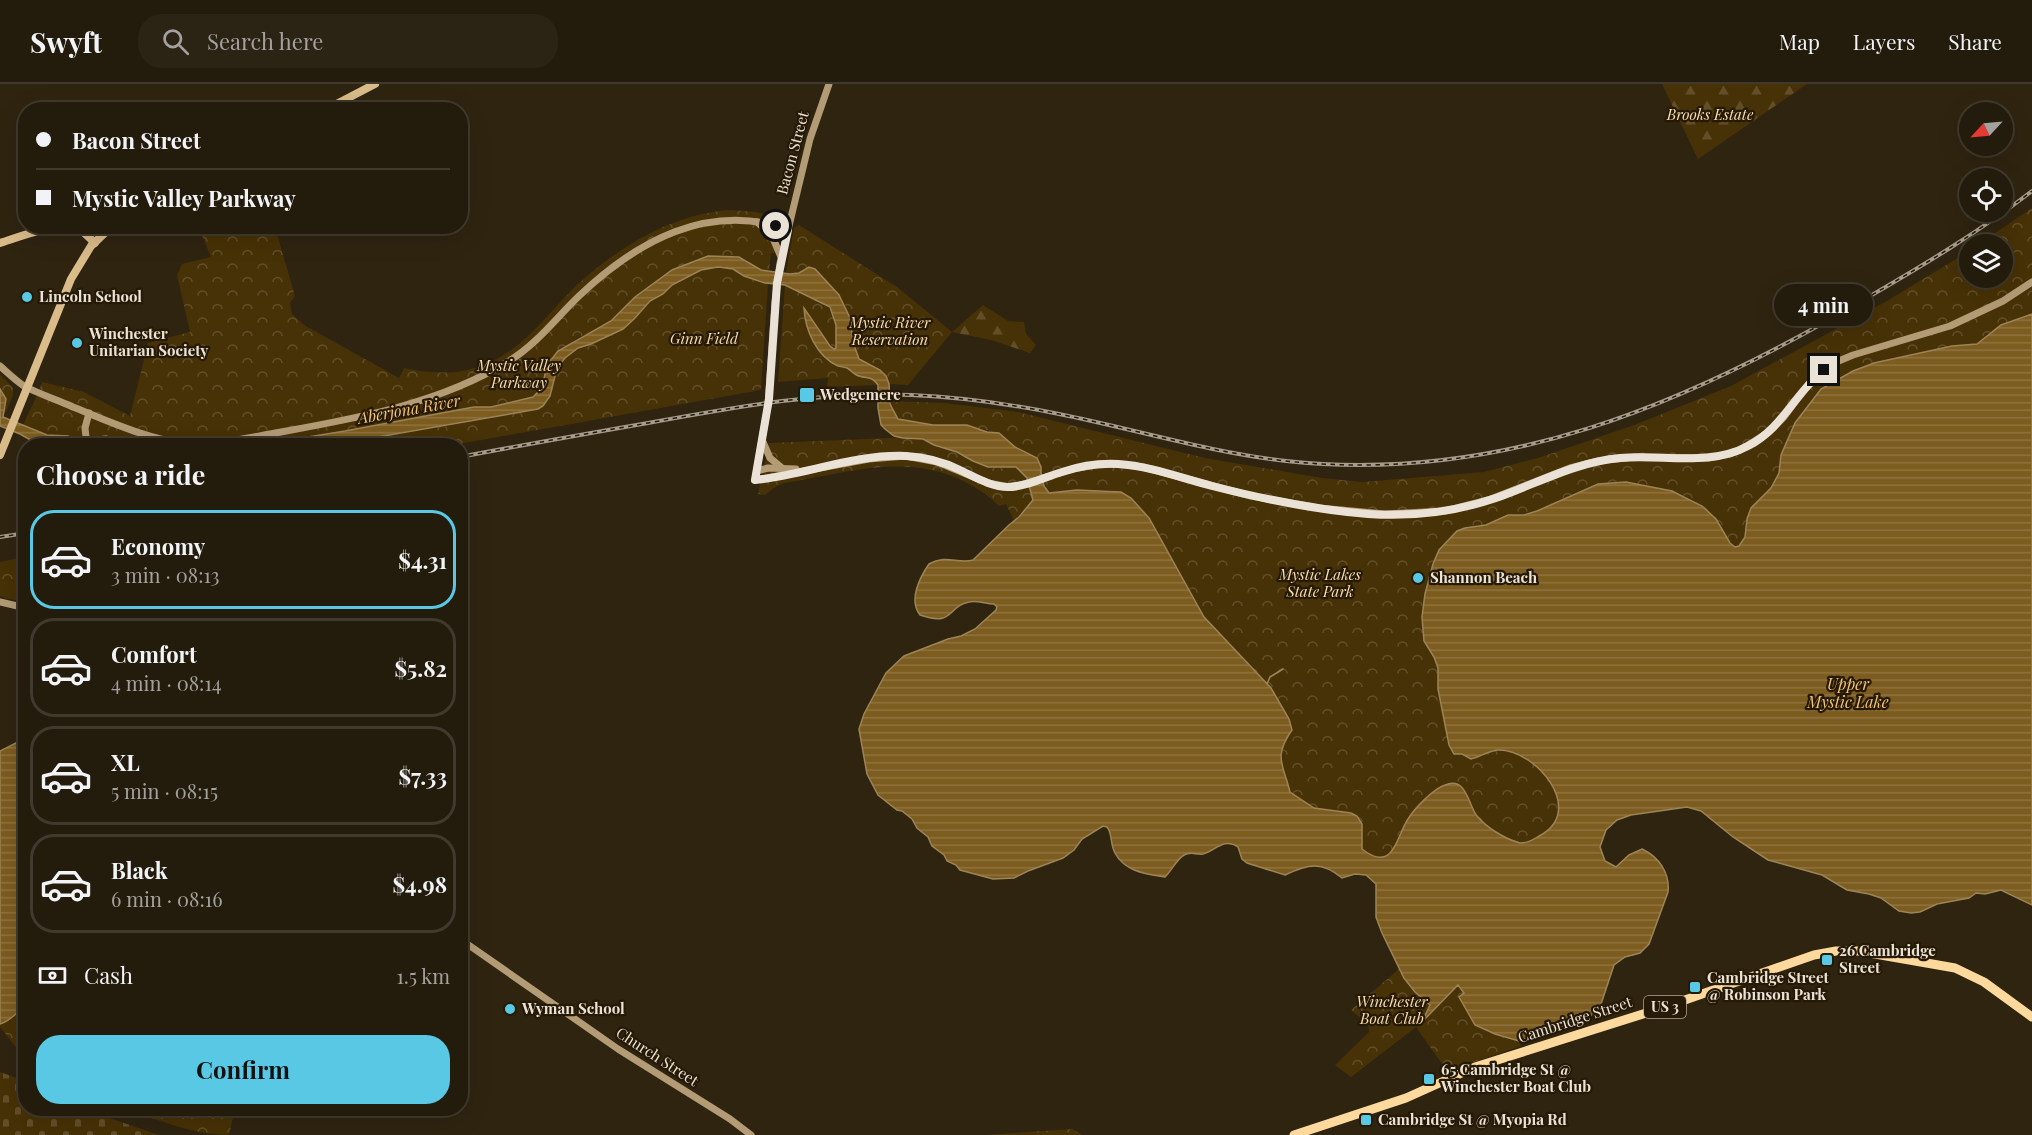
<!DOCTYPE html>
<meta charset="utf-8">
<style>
:root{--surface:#231b0c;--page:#2b2415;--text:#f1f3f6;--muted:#a3a19d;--line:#40392d;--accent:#59c8e4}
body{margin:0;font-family:"Playfair Display",serif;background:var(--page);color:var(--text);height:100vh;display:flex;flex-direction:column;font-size:22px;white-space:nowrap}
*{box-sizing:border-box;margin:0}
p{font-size:20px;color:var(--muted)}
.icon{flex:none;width:33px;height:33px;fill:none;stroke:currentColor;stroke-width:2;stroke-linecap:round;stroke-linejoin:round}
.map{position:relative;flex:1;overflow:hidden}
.sheet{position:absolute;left:18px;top:354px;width:450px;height:678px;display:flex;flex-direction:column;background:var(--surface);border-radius:24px;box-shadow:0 6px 24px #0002,0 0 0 2px var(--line)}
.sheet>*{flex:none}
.guide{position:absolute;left:18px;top:18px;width:450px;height:132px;border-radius:24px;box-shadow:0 6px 24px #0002,0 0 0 2px var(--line);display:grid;align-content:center;height:132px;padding:0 18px;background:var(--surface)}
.needle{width:39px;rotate:244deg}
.fabs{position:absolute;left:1959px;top:18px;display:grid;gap:12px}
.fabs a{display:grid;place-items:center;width:54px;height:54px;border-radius:50%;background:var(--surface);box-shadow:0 6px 24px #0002,0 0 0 2px var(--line);font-size:30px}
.end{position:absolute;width:27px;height:27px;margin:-14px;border:8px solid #eae2d6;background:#111;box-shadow:0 0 0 3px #111}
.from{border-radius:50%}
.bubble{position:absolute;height:42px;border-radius:21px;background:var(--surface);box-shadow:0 6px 24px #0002,0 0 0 2px var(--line);font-size:20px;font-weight:700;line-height:42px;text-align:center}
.guide b{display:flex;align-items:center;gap:21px;height:57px;font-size:22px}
.guide b+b{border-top:2px solid var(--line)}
.guide i{width:15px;height:15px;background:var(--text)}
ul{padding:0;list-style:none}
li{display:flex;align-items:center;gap:18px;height:99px;margin:0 12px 9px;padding:0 6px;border:3px solid var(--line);border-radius:24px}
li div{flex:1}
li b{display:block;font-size:22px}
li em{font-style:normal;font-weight:700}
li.on{border-color:var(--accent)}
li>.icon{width:54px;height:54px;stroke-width:1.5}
h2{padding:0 18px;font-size:27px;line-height:72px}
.pay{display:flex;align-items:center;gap:15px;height:66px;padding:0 18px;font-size:22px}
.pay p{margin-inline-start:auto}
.action{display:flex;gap:12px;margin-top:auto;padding:12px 18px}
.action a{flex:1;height:69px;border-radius:24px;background:var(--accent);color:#111;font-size:24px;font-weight:700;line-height:69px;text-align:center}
header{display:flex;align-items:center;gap:36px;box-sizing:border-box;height:84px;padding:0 30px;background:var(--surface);border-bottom:2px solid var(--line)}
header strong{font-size:28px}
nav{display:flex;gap:33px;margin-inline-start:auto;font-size:21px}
.search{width:420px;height:54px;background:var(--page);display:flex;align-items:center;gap:15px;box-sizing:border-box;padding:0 21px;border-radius:24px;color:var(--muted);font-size:22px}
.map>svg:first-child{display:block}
.forest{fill:url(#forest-firs)}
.cemetery{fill:url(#cemetery-stones)}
.park{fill:url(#park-crowns)}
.water{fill:url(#water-rules);stroke:#9d8456;stroke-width:1.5}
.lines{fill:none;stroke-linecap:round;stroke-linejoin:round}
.stream{stroke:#9d8456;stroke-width:1.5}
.secondary{stroke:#b29b75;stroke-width:7}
.primary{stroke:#dabb8a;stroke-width:8}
.highway{stroke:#fed99d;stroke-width:9}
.rail-casing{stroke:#a59c8d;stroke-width:4}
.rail{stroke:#261a06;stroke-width:1.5;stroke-dasharray:4.5;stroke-linecap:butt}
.route{stroke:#eae2d6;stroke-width:8}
.poi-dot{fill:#59c8e4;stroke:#261a06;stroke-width:2}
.labels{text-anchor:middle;stroke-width:4.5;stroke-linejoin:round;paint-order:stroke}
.shield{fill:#261a06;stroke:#afa698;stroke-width:1.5}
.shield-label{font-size:14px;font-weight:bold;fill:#eae2d6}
.park-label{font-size:15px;font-style:italic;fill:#fbddad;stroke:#261a06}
.street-label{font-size:15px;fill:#eae2d6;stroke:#261a06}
.poi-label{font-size:15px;font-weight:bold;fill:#eae2d6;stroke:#261a06;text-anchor:start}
.water-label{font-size:16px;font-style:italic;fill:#f4c36f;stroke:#261a06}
</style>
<header>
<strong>Swyft</strong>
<div class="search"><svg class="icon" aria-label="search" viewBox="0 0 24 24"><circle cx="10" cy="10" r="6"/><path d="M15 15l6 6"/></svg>Search here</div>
<nav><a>Map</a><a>Layers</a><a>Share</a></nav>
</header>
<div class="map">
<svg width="2032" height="1051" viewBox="0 0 2032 1051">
<defs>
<pattern id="forest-firs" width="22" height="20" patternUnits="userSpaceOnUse" patternTransform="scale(1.5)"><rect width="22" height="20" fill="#473106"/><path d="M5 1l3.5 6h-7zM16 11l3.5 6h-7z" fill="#624f2a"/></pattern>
<pattern id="cemetery-stones" width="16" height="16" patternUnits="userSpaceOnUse" patternTransform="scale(1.5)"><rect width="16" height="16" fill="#473106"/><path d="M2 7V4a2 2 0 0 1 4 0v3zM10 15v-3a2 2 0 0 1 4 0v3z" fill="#624f2a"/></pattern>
<pattern id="park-crowns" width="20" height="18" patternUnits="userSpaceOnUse" patternTransform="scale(1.5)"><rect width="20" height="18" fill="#473106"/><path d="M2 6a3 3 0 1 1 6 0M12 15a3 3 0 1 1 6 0" fill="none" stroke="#624f2a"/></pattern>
<pattern id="water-rules" width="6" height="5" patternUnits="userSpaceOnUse" patternTransform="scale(1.5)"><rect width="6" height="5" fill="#7c5c1f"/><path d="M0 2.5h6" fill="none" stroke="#8f733f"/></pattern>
</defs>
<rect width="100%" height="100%" fill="#2f2410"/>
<g class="forest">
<path d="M1662,0H1807L1698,75Z"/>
<path d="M983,221L1008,237L1024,238L1026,250L1036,261L1030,269L991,256L952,248Z"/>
</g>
<path class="cemetery" d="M0,988L25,997L26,1024L83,1025L159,1051H0Z"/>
<g class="park">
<path d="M2032,124V230L2008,238L1977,260L1952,262L1874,279L1853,287L1821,305L1795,339L1781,371L1779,389L1771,404L1751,424L1745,453L1739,462L1736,463L1730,459L1716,435L1702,422L1685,412L1626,398L1591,402L1537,427L1524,431L1514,430L1486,441L1465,444L1457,447L1439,466L1433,480L1425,510L1422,533L1424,557L1434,573L1438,584V605L1449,661L1467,674C1482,673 1495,663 1511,667C1523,671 1537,683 1545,692C1560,710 1566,737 1542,750C1535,754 1530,760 1521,759C1509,759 1482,740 1475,730C1471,723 1469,716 1467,708L1401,750C1394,771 1383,781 1362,765V753L1351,729L1314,724L1289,708C1284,685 1273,670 1291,649L1282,625L1271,604L1204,533C1192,510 1143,418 1123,409C1106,402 1068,409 1049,409L1030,370L1015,363L1003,352L995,348L962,341H933L898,335L889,317L944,319L1018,328L1205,374L1322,394L1362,398L1484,388L1541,373L1637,340L1731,302L1887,217L1969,167L1970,194H2002V160H1979Z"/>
<path d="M732,126L756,128L784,135L775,169H771L769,188L758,185L747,176L735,172H708L672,186L638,211L611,237L594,247L577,254L547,281L543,302L536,311L495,323H474L345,347L253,361H136L106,352L77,356L68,352H51L23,341C30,325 37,314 42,298L84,308L130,332L148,259L190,248L177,191L182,180L211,173L201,149L214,143L217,152L261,143H275L295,212L290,219L292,230L304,241L399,294L404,284C455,295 492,287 530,250C547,234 561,216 578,200C620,162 674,129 732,126Z"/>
<path d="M799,141L897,203L952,248L908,301L889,300C884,285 871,283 859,275C853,263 852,251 850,238C846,212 828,195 806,184L796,190H786L794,144Z"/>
<path d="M710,184L729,185L768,199L761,306L453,361L328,362L383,351L447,342L541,324C558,308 550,291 560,278C575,260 605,256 625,243C633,238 637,230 644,223C650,218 656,215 662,210C666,208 669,204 673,201C684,193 696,187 710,184Z"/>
<path d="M785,201C804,212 831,214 836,239C837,246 836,254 837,262L834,265L811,237L807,228L804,233L812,254L822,271L859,292L871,294L878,301L827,303L828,294L778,298Z"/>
<path d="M0,290L13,304V311L6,328L3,327L6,317L0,305Z"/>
<path d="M914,353L957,368L983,381L993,384L1016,383L1027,394L1033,416L1014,437L1006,420L999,422C988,410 972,401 957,394C898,370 844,390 784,399L775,403L765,411L758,410L769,359Z"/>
<path d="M25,473V517L8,515L0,512V478Z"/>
<path d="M1399,885L1415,908L1430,921L1423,937L1458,901L1465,909L1459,913C1474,948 1485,947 1519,957L1521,962L1447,987L1416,943L1351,993L1335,981L1369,948L1368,940L1351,926Z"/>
<path d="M25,923V975L0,943V940C11,937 16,928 25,923Z"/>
<path d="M126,1025H235L229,1051C195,1051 158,1036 126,1025Z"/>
<path d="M1072,1045L1083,1051H985Z"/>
</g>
<g class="water">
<path d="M708,172L739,173L761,186L790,190L799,189L809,183L815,185L839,211L850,234L853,258L859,275L880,286L886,292L889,300L890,320L898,335L933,341H967L987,348L999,349L1015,363L1037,374L1041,383V389L1044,402L1049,409L1077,406L1121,408L1131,414L1149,434L1204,533L1271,604L1289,635L1292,646C1273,673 1283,680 1290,708L1314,724L1351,729L1357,732L1362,740V765C1394,790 1396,753 1408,735C1415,724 1433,705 1445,701C1467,692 1468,721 1477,732C1487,744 1505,755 1520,759C1529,759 1534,755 1541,751C1586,725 1535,665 1498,666C1488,667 1480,673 1471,675L1462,670H1454L1449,661L1438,605V584L1434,573L1424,557L1422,533L1425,510L1433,480L1439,466L1457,447L1465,444L1486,441L1508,431H1524L1537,427L1598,400L1626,398L1672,407L1702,422L1716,435L1730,459L1735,463L1739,462L1745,453L1747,435L1751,424L1771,404L1779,389L1781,371L1795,339L1821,305L1853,287L1874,279L1952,262L1977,260L2001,241L2032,230V821L2001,806L1985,810L1976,809L1969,814L1937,820L1920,828L1911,829L1899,827L1881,814L1869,810L1847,806L1822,791L1768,776L1733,753L1701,727L1687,723L1631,731L1617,736L1606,746L1600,763L1605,777L1616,783L1629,771L1642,765C1659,773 1670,789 1668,808L1649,860L1640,869L1625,873L1614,881L1600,923L1588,934L1565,945L1519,957L1495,950L1475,941L1459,913L1464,909L1458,901L1422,938L1430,921L1415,908L1404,894L1382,849L1376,833V800L1366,791L1355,790L1342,794C1322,777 1308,780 1285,791L1247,779L1242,775L1238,763C1224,753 1215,767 1203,770C1196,771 1191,767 1184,771C1176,776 1172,786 1165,793C1147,790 1125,788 1115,769C1111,762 1112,754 1109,746L1107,743L1103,742L1082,755L1074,766L1063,774L1028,787L1014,794L993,795L960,786L956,781L947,777L944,771L932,762L928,753L917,744L912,735L902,727L897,726L878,711L867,690L859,645L864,630L886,589L904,572L948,555L961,552L975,545L996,526L997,523L994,520C986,520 977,516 969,518C947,522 955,543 920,531C908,516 920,493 929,480C946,470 957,480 973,476L1009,441L1019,433L1033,416L1027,394L1016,383H988L973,377L957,368L934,361L923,355L903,354L894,352L885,345L881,341L878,324V301C872,292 868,295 859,292C854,291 851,286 847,284C847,284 839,282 838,282C817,273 805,246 804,224L830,262L834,265L836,264V241L830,223L785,201L765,199L744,192L733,185L718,183L701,186L672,201L663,210L650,217L634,235L623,245L591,260L578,264L565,274L557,284L550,312L543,322L538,325L332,361L253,362L345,347L474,323H491L533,313L542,304L547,281L558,267L611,237L635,213L672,186Z"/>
<path d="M0,305L6,315L3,333L47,351L68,352L77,356L106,352L136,361L41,362L20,350L0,342Z"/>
<path d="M25,657V923C16,928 11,937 0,940V667L16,659Z"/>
</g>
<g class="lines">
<path class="stream" d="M1267,600L1270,593L1283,585"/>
<g class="secondary">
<path d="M829,0L810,55L780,179L775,218L768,321L755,396L869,375L906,372L937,378L988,399L1009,403L1024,400L1072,385L1096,381L1118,380L1143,383L1251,412L1319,424L1385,430L1445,427L1488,416L1570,384L1598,377L1635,373L1709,374L1730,370L1740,366L1769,348L1784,333L1810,298L1834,279L1853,271L1950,242L2003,217L2032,198"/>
<path d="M757,138L772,152L781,173"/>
<path d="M0,282C8,289 15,296 24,302C37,309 52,314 66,320C102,335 153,358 191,360C221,361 251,353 281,348C359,334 441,319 509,277C537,260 556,234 579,212C637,157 707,118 788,145"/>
<path d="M763,358L770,374L782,384"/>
<path d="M87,362L85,344L89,329"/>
<path d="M757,387L768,384L796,385"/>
<path d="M0,518L26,524"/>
<path d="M460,855L618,965L730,1035L751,1051"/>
</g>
<g class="primary">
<path d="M325,26L375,0"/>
<path d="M0,159C19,153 57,138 76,144C83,146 89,154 95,159"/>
<path d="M0,371L71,195L91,162L112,142"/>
</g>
<path class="highway" d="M1294,1051L1406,1014L1475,983L1662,924L1814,871L1836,867H1858L1955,884L1984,898L2032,933"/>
<defs>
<g id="rail">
<path d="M460,373C523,361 585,350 648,339C736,323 821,307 911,311C960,313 1010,320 1059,330C1134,345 1208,368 1286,377C1499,400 1686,321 1865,215C1922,182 1979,148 2032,107"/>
<path d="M0,453L26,449"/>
</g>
</defs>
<use href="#rail" class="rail-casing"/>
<use href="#rail" class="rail"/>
</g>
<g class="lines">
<path class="route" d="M776,142L788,146L777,199L769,315L755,396C805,391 854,370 906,372C924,373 944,378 960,386C975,393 991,403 1008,403C1026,403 1045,393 1062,388C1080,382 1100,379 1118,380C1150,382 1181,394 1212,402C1263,415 1315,426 1368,430C1412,433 1455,428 1496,414C1538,399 1576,378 1620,374C1662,370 1709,383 1748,362C1783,344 1794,310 1824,286"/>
</g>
<g class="poi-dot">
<circle cx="27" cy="213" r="6"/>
<circle cx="77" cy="259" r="6"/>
<rect x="799" y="303" width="16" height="16" rx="3"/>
<circle cx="1418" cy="494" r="6"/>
<rect x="1821" y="870" width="12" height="12" rx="3"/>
<rect x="1689" y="897" width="12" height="12" rx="3"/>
<circle cx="510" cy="925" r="6"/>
<rect x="1423" y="989" width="12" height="12" rx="3"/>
<rect x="1360" y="1030" width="12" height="12" rx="3"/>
</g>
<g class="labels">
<rect class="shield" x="1644" y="912" width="42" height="22" rx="4.5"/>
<g class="shield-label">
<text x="1665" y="928">US 3</text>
</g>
<g class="park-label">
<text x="1710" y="36">Brooks Estate</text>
<text x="890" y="244">Mystic River<tspan x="890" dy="17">Reservation</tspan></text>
<text x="704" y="260">Ginn Field</text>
<text x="519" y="287">Mystic Valley<tspan x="519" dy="17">Parkway</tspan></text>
<text x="1320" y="496">Mystic Lakes<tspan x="1320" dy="17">State Park</tspan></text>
<text x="1392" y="923">Winchester<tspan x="1392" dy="17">Boat Club</tspan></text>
</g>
<g class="street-label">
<text transform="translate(793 69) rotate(-75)" y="5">Bacon Street</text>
<text transform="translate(1575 936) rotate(-18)" y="5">Cambridge Street</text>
<text transform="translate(657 973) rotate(33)" y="5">Church Street</text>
</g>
<g class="poi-label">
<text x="39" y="218">Lincoln School</text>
<text x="89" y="255">Winchester<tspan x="89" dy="17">Unitarian Society</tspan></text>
<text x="820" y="316">Wedgemere</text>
<text x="1430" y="499">Shannon Beach</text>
<text x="1839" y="872">26 Cambridge<tspan x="1839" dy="17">Street</tspan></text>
<text x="1707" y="899">Cambridge Street<tspan x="1707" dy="17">@ Robinson Park</tspan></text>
<text x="522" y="930">Wyman School</text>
<text x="1441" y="991">65 Cambridge St @<tspan x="1441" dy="17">Winchester Boat Club</tspan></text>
<text x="1378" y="1041">Cambridge St @ Myopia Rd</text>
</g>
<g class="water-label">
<text transform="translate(409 325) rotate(-10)" y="6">Aberjona River</text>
<text x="1848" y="606">Upper<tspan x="1848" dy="18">Mystic Lake</tspan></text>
</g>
</g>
</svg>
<div class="fabs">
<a><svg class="needle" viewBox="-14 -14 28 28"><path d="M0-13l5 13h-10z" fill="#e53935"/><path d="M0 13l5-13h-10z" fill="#a3a19d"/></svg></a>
<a><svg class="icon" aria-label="locate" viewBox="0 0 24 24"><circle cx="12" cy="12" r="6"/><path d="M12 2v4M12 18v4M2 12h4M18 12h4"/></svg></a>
<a><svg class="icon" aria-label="layers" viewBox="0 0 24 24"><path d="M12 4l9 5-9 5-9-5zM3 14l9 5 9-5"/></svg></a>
</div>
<i class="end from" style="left:776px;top:142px"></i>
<i class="end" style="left:1824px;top:286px"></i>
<div class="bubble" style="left:1774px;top:200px;width:99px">4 min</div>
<div class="guide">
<b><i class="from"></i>Bacon Street</b>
<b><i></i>Mystic Valley Parkway</b>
</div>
<section class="sheet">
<h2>Choose a ride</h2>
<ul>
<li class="on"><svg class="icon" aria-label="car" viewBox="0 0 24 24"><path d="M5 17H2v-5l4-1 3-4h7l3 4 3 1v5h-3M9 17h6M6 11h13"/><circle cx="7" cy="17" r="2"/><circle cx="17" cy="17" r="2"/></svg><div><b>Economy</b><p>3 min · 08:13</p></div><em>$4.31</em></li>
<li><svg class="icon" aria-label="car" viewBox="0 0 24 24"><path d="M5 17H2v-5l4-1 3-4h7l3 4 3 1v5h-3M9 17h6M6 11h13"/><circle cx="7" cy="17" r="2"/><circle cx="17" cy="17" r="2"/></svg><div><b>Comfort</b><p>4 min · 08:14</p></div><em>$5.82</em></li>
<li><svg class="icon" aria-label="car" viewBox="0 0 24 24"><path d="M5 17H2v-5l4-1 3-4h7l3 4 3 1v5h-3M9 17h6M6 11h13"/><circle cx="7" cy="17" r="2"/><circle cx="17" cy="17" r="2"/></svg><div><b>XL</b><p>5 min · 08:15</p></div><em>$7.33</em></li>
<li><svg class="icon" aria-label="car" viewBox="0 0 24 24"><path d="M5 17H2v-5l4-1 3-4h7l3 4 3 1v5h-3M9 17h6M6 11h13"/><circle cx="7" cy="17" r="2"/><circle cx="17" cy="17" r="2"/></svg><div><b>Black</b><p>6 min · 08:16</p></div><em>$4.98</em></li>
</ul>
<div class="pay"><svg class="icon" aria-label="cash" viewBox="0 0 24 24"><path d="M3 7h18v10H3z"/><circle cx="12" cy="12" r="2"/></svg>Cash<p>1.5 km</p></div>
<div class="action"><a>Confirm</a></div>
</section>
</div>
